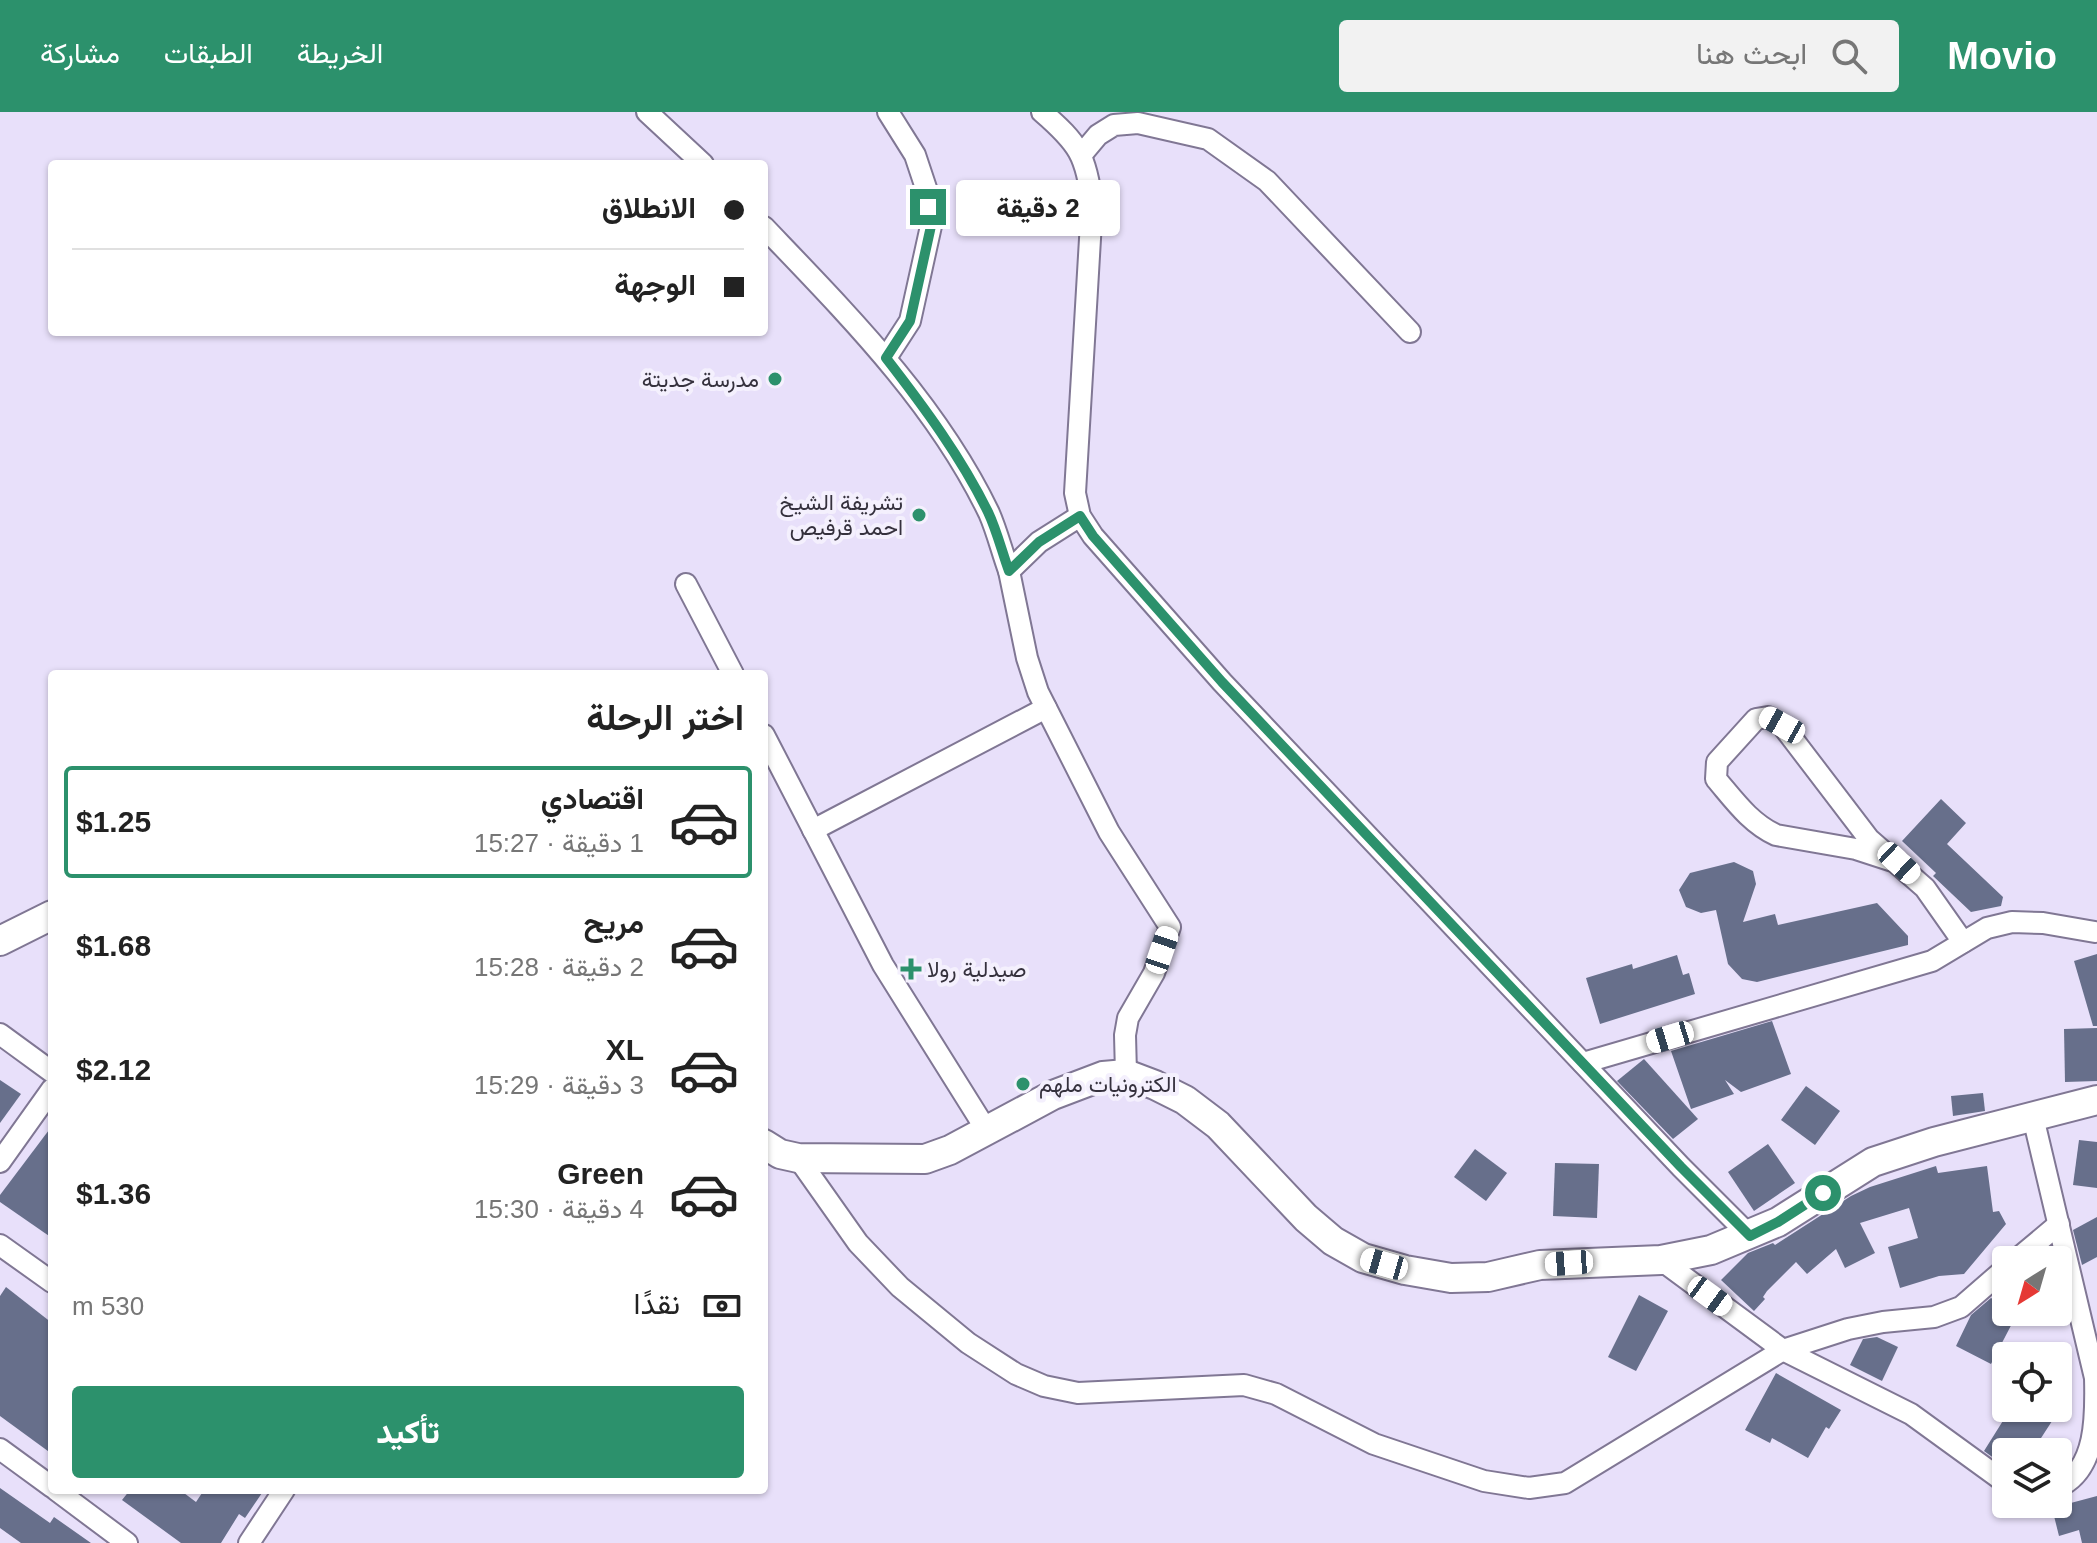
<!DOCTYPE html>
<html lang="ar">
<meta charset="utf-8">
<style>
:root{--surface:#fff;--page:#f2f2f2;--text:#222;--muted:#767676;--line:#e0e0e0;--accent:#2c916c}
body{margin:0;font-family:Helvetica,Vazirmatn,sans-serif;background:var(--page);color:var(--text);direction:rtl;height:100vh;display:flex;flex-direction:column;font-size:30px;white-space:nowrap}
*{box-sizing:border-box;margin:0}
p{font-size:26px;color:var(--muted)}
.icon{flex:none;width:44px;height:44px;fill:none;stroke:currentColor;stroke-width:2;stroke-linecap:round;stroke-linejoin:round}
.map{position:relative;flex:1;overflow:hidden;direction:ltr}
.panel{position:absolute;left:48px;top:558px;width:720px;height:824px;display:flex;flex-direction:column;background:var(--surface);border-radius:8px;box-shadow:0 2px 6px #0004;direction:rtl}
.panel>*{flex:none}
.hud{position:absolute;left:48px;top:48px;width:720px;height:176px;border-radius:8px;box-shadow:0 2px 6px #0004;direction:rtl;display:grid;align-content:center;height:176px;padding:0 24px;background:var(--surface)}
.needle{width:52px;rotate:217deg}
.fabs{position:absolute;left:1992px;top:1134px;display:grid;gap:16px}
.fabs a{display:grid;place-items:center;width:80px;height:80px;border-radius:8px;background:var(--surface);box-shadow:0 2px 6px #0004;font-size:40px}
.end{position:absolute;width:36px;height:36px;margin:-18px;border:10px solid #2c916c;background:#fff;box-shadow:0 0 0 4px #fff}
.from{border-radius:50%}
.bubble{position:absolute;height:56px;border-radius:8px;background:var(--surface);box-shadow:0 2px 6px #0004;font-size:26px;font-weight:800;line-height:56px;text-align:center;direction:rtl}
.car{position:absolute;width:24px;height:48px;margin:-24px -12px;border-radius:10px;box-shadow:0 0 6px 2px #0007;background:linear-gradient(#fff 24%,#345 0 40%,#fff 0 76%,#345 0 86%,#fff 0)}
.hud b{display:flex;align-items:center;gap:28px;height:76px;font-size:30px}
.hud b+b{border-top:2px solid var(--line)}
.hud i{width:20px;height:20px;background:var(--text)}
ul{padding:0;list-style:none}
li{display:flex;align-items:center;gap:24px;height:112px;margin:0 16px 12px;padding:0 8px;border:4px solid transparent;border-radius:8px}
li div{flex:1}
li b{display:block;font-size:30px}
li em{font-style:normal;font-weight:800}
li.on{border-color:var(--accent)}
li>.icon{width:72px;height:72px;stroke-width:1.5}
h2{padding:0 24px;font-size:36px;line-height:96px}
.pay{display:flex;align-items:center;gap:20px;height:88px;padding:0 24px;font-size:30px}
.pay p{margin-inline-start:auto}
.button{display:flex;gap:16px;margin-top:auto;padding:16px 24px}
.button a{flex:1;height:92px;border-radius:8px;background:var(--accent);color:#fff;font-size:32px;font-weight:800;line-height:92px;text-align:center}
header{display:flex;align-items:center;gap:48px;box-sizing:border-box;height:112px;padding:0 40px;background:var(--accent);color:#fff}
header strong{font-size:38px}
nav{display:flex;gap:44px;margin-inline-start:auto;font-size:28px}
.search{width:560px;height:72px;background:var(--page);display:flex;align-items:center;gap:20px;box-sizing:border-box;padding:0 28px;border-radius:8px;color:var(--muted);font-size:30px}
.map>svg:first-child{display:block}
.building{fill:#676f8b}
.lines{fill:none;stroke-linecap:round;stroke-linejoin:round}
.street-casing{stroke:#807794;stroke-width:24}
.secondary-casing{stroke:#807794;stroke-width:32}
.street{stroke:#fff;stroke-width:20}
.secondary{stroke:#fff;stroke-width:28}
.route{stroke:#2c916c;stroke-width:10}
.poi-dot{fill:#2c916c;stroke:#f4f0fd;stroke-width:3}
.labels{text-anchor:middle;stroke-width:8;stroke-linejoin:round;paint-order:stroke}
.poi-label{font-size:22px;fill:#35313d;stroke:#f4f0fd;text-anchor:end}
</style>
<header>
<strong>Movio</strong>
<div class="search"><svg class="icon" aria-label="search" viewBox="0 0 24 24"><circle cx="10" cy="10" r="6"/><path d="M15 15l6 6"/></svg>ابحث هنا</div>
<nav><a>الخريطة</a><a>الطبقات</a><a>مشاركة</a></nav>
</header>
<div class="map">
<svg width="2097" height="1431" viewBox="0 0 2097 1431">
<rect width="100%" height="100%" fill="#e8e0fa"/>
<g class="building">
<path d="M1941,687L1966,711L1947,732L2003,785L2001,794L1971,800L1933,764L1936,761L1902,729Z"/>
<path d="M1734,750L1753,759L1756,772L1743,810L1775,802L1778,813L1877,791L1908,824V833L1757,870L1742,867L1728,852L1716,798L1701,801L1686,795L1679,778L1690,761Z"/>
<path d="M2097,842V914H2093L2074,849Z"/>
<path d="M1677,843L1683,863L1689,861L1695,882L1600,912L1586,866L1632,852L1633,857Z"/>
<path d="M1772,909L1791,962L1741,980L1725,968L1734,982L1691,997L1671,939Z"/>
<path d="M2097,916V969L2065,970L2064,917Z"/>
<path d="M1644,947L1698,1007L1673,1027L1617,969Z"/>
<path d="M0,968L21,982L0,1011Z"/>
<path d="M1806,974L1840,999L1815,1033L1781,1008Z"/>
<path d="M1983,981L1985,999L1953,1004L1951,984Z"/>
<path d="M52,1014V1126L0,1090V1083Z"/>
<path d="M2079,1028L2097,1030V1076L2073,1073Z"/>
<path d="M1768,1032L1795,1071L1754,1099L1728,1060Z"/>
<path d="M1475,1037L1507,1061L1486,1089L1454,1065Z"/>
<path d="M1555,1051L1599,1052L1597,1106L1553,1104Z"/>
<path d="M1936,1054L1938,1061L1987,1054L1993,1100L1999,1099L2006,1112L1964,1162L1939,1164L1900,1176L1888,1135L1918,1126L1909,1096L1860,1111L1875,1141L1845,1156L1836,1137L1807,1162L1796,1150L1767,1179L1763,1185L1765,1187L1754,1199L1721,1168L1748,1141L1773,1131L1775,1133L1851,1084L1870,1075Z"/>
<path d="M2097,1105V1145L2082,1153L2073,1118Z"/>
<path d="M6,1175L52,1211V1342L0,1304V1184Z"/>
<path d="M1639,1183L1668,1199L1636,1259L1608,1245Z"/>
<path d="M1991,1186L2006,1194V1200H2018L1991,1252L1956,1234L1971,1203Z"/>
<path d="M1877,1225L1898,1235L1882,1269L1850,1253L1863,1227Z"/>
<path d="M1776,1261L1841,1298L1829,1317L1826,1315L1808,1346L1772,1326L1770,1331L1745,1318Z"/>
<path d="M2011,1296H2038L2054,1306L2032,1340H2006V1355L1984,1339Z"/>
<path d="M0,1376L50,1411L54,1405L91,1431H21L0,1416Z"/>
<path d="M130,1378H180L196,1390L204,1378H264L245,1406L239,1402L221,1431H181L122,1388Z"/>
<path d="M2097,1384V1431H2082L2079,1418L2059,1424L2052,1396Z"/>
</g>
<g class="lines">
<defs>
<g id="street">
<path d="M647,0L703,52"/>
<path d="M1042,0C1078,31 1087,44 1092,93L1075,381L1080,404L1093,424L1222,570L1681,1055L1750,1124"/>
<path d="M1082,42L1098,23L1114,13L1138,11L1208,27L1267,69L1410,220"/>
<path d="M764,115C848,203 936,291 989,401C997,419 1002,440 1009,459L1039,430L1080,404"/>
<path d="M886,246L910,209L931,114L926,76L915,43L888,0"/>
<path d="M1009,459L1027,546L1038,580L1109,720L1170,815L1154,861L1128,906L1125,923L1126,962"/>
<path d="M686,472L733,562"/>
<path d="M764,623L883,853L987,1019"/>
<path d="M813,718L1046,596"/>
<path d="M1899,751L1856,737L1776,723C1750,711 1734,688 1716,667L1717,650L1756,607L1768,605L1782,613L1869,727L1925,776L1963,830"/>
<path d="M0,922L52,960"/>
<path d="M1583,951L1932,849L1987,816L2012,810L2043,811L2095,820"/>
<path d="M2033,1005L2095,1266C2096,1303 2097,1358 2058,1375"/>
<path d="M798,1046L858,1131L900,1175L968,1231L1016,1262L1044,1274L1078,1281L1244,1273L1276,1282L1374,1332L1484,1369L1529,1376L1565,1371L1783,1238L1848,1217L1883,1210L1934,1205L1961,1195L2006,1156"/>
<path d="M0,1050L52,977"/>
<path d="M0,1133L52,1170"/>
<path d="M1661,1148L1783,1238L1911,1302L2006,1371"/>
<path d="M2016,1148L2059,1112"/>
<path d="M0,1337L52,1375"/>
<path d="M56,1378L127,1431"/>
<path d="M249,1431L284,1378"/>
</g>
<g id="secondary">
<path d="M0,829L52,803"/>
<path d="M764,1032L780,1042L798,1046L925,1047L950,1038L1053,983L1103,964L1126,962L1155,973L1185,988L1218,1013L1306,1106L1333,1129L1363,1146L1405,1158L1451,1166L1488,1165L1540,1153L1661,1148L1711,1138L1778,1110L1873,1050L1934,1030L2097,988"/>
</g>
</defs>
<use href="#street" class="street-casing"/>
<use href="#secondary" class="secondary-casing"/>
<use href="#street" class="street"/>
<use href="#secondary" class="secondary"/>
</g>
<g class="lines">
<path class="route" d="M928,95L931,114L910,209L886,246C924,295 961,345 988,400C997,419 1002,440 1009,459L1039,430L1080,404L1093,424L1222,570L1681,1055L1750,1124L1778,1110L1823,1081"/>
</g>
<g class="poi-dot">
<circle cx="775" cy="267" r="8"/>
<circle cx="919" cy="403" r="8"/>
<path d="M907 845h8v8h8v8h-8v8h-8v-8h-8v-8h8z"/>
<circle cx="1023" cy="972" r="8"/>
</g>
<g class="labels">
<g class="poi-label">
<text x="759" y="275">مدرسة جديتة</text>
<text x="903" y="398">تشريفة الشيخ<tspan x="903" dy="25">احمد قرفيص</tspan></text>
<text x="927" y="865" text-anchor="start">صيدلية رولا</text>
<text x="1039" y="980" text-anchor="start">الكترونيات ملهم</text>
</g>
</g>
</svg>
<div class="fabs">
<a><svg class="needle" viewBox="-14 -14 28 28"><path d="M0-13l5 13h-10z" fill="#e53935"/><path d="M0 13l5-13h-10z" fill="#767676"/></svg></a>
<a><svg class="icon" aria-label="locate" viewBox="0 0 24 24"><circle cx="12" cy="12" r="6"/><path d="M12 2v4M12 18v4M2 12h4M18 12h4"/></svg></a>
<a><svg class="icon" aria-label="layers" viewBox="0 0 24 24"><path d="M12 4l9 5-9 5-9-5zM3 14l9 5 9-5"/></svg></a>
</div>
<i class="end from" style="left:1823px;top:1081px"></i>
<i class="end" style="left:928px;top:95px"></i>
<div class="bubble" style="left:956px;top:68px;width:164px">2 دقيقة</div>
<i class="car" style="left:1782px;top:613px;rotate:299deg"></i>
<i class="car" style="left:1899px;top:751px;rotate:133deg"></i>
<i class="car" style="left:1162px;top:838px;rotate:19deg"></i>
<i class="car" style="left:1670px;top:925px;rotate:253deg"></i>
<i class="car" style="left:1569px;top:1151px;rotate:266deg"></i>
<i class="car" style="left:1384px;top:1152px;rotate:286deg"></i>
<i class="car" style="left:1710px;top:1184px;rotate:126deg"></i>
<div class="hud">
<b><i class="from"></i>الانطلاق</b>
<b><i></i>الوجهة</b>
</div>
<section class="panel">
<h2>اختر الرحلة</h2>
<ul>
<li class="on"><svg class="icon" aria-label="car" viewBox="0 0 24 24"><path d="M5 17H2v-5l4-1 3-4h7l3 4 3 1v5h-3M9 17h6M6 11h13"/><circle cx="7" cy="17" r="2"/><circle cx="17" cy="17" r="2"/></svg><div><b>اقتصادي</b><p>1 دقيقة · 15:27</p></div><em>$1.25</em></li>
<li><svg class="icon" aria-label="car" viewBox="0 0 24 24"><path d="M5 17H2v-5l4-1 3-4h7l3 4 3 1v5h-3M9 17h6M6 11h13"/><circle cx="7" cy="17" r="2"/><circle cx="17" cy="17" r="2"/></svg><div><b>مريح</b><p>2 دقيقة · 15:28</p></div><em>$1.68</em></li>
<li><svg class="icon" aria-label="car" viewBox="0 0 24 24"><path d="M5 17H2v-5l4-1 3-4h7l3 4 3 1v5h-3M9 17h6M6 11h13"/><circle cx="7" cy="17" r="2"/><circle cx="17" cy="17" r="2"/></svg><div><b>XL</b><p>3 دقيقة · 15:29</p></div><em>$2.12</em></li>
<li><svg class="icon" aria-label="car" viewBox="0 0 24 24"><path d="M5 17H2v-5l4-1 3-4h7l3 4 3 1v5h-3M9 17h6M6 11h13"/><circle cx="7" cy="17" r="2"/><circle cx="17" cy="17" r="2"/></svg><div><b>Green</b><p>4 دقيقة · 15:30</p></div><em>$1.36</em></li>
</ul>
<div class="pay"><svg class="icon" aria-label="cash" viewBox="0 0 24 24"><path d="M3 7h18v10H3z"/><circle cx="12" cy="12" r="2"/></svg>نقدًا<p>530 m</p></div>
<div class="button"><a>تأكيد</a></div>
</section>
</div>
